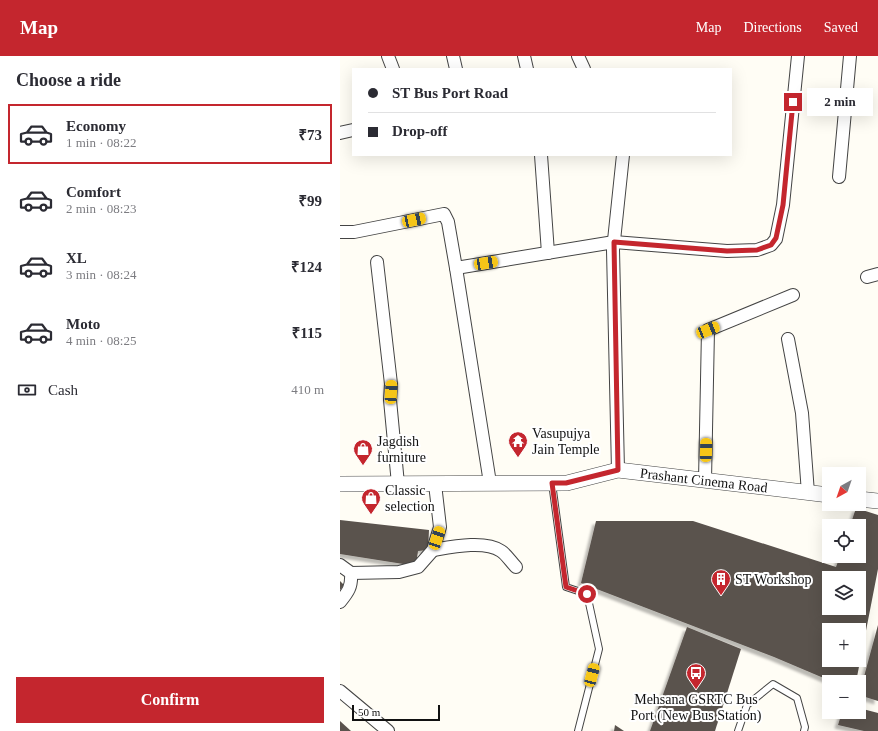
<!DOCTYPE html>
<meta charset="utf-8">
<style>
:root{--surface:#fff;--page:#f2f2f3;--text:#2b2b33;--muted:#7c7c81;--line:#e1e1e2;--accent:#c4262e}
body{margin:0;font-family:"Times New Roman",serif;background:var(--page);color:var(--text);height:100vh;display:flex;flex-direction:column;font-size:15px;white-space:nowrap}
*{box-sizing:border-box;margin:0}
p{font-size:13px;color:var(--muted)}
.icon{flex:none;width:22px;height:22px;fill:none;stroke:currentColor;stroke-width:2;stroke-linecap:round;stroke-linejoin:round}
.map{position:relative;flex:1;overflow:hidden}
.sheet{display:flex;flex-direction:column;background:var(--surface);width:340px}
.sheet>*{flex:none}
.hud{position:absolute;left:12px;top:12px;width:380px;height:88px;border-radius:0px;box-shadow:0 4px 16px #0002;display:grid;align-content:center;height:88px;padding:0 16px;background:var(--surface)}
.needle{width:26px;rotate:220deg}
.fabs{position:absolute;left:482px;top:411px;display:grid;gap:8px}
.fabs a{display:grid;place-items:center;width:44px;height:44px;border-radius:0px;background:var(--surface);box-shadow:0 4px 16px #0002;font-size:20px}
.scale{position:absolute;left:12px;bottom:10px;width:88px;box-sizing:border-box;padding-left:4px;border:2px solid #111;border-top:0;font-size:11px;line-height:14px;white-space:nowrap;color:#111;-webkit-text-stroke:3px #fff;paint-order:stroke}
.end{position:absolute;width:18px;height:18px;margin:-9px;border:5px solid #c4262e;background:#fff;box-shadow:0 0 0 2px #fff}
.from{border-radius:50%}
.bubble{position:absolute;height:28px;border-radius:0px;background:var(--surface);box-shadow:0 4px 16px #0002;font-size:13px;font-weight:700;line-height:28px;text-align:center}
.car{position:absolute;width:12px;height:24px;margin:-12px -6px;border-radius:5px;box-shadow:0 0 3px 1px #0007;background:linear-gradient(#f5c518 24%,#345 0 40%,#f5c518 0 76%,#345 0 86%,#f5c518 0)}
.hud b{display:flex;align-items:center;gap:14px;height:38px;font-size:15px}
.hud b+b{border-top:1px solid var(--line)}
.hud i{width:10px;height:10px;background:var(--text)}
ul{padding:0;list-style:none}
li{display:flex;align-items:center;gap:12px;height:60px;margin:0 8px 6px;padding:0 8px;border:2px solid transparent;border-radius:0px}
li div{flex:1}
li b{display:block;font-size:15px}
li em{font-style:normal;font-weight:700}
li.on{border-color:var(--accent)}
li>.icon{width:36px;height:36px;stroke-width:1.5}
h2{padding:0 16px;font-size:18px;line-height:48px}
.pay{display:flex;align-items:center;gap:10px;height:44px;padding:0 16px;font-size:15px}
.pay p{margin-inline-start:auto}
.primary-button{display:flex;gap:8px;margin-top:auto;padding:8px 16px}
.primary-button a{flex:1;height:46px;border-radius:0px;background:var(--accent);color:#fff;font-size:16px;font-weight:700;line-height:46px;text-align:center}
header{display:flex;align-items:center;gap:24px;box-sizing:border-box;height:56px;padding:0 20px;background:var(--accent);color:#fff}
header strong{font-size:19px}
nav{display:flex;gap:22px;margin-inline-start:auto;font-size:14px}
main{display:flex;flex:1;min-height:0}
.map>svg:first-child{display:block}
.building{fill:#5a524d;fill-rule:evenodd;filter:url(#shadow)}
.lines{fill:none;stroke-linecap:round;stroke-linejoin:round}
.service-casing{stroke:#444;stroke-width:8}
.minor-casing{stroke:#444;stroke-width:14}
.tertiary-casing{stroke:#444;stroke-width:16}
.service{stroke:#fff;stroke-width:6}
.minor{stroke:#fff;stroke-width:12}
.tertiary{stroke:#fff;stroke-width:15}
.route{stroke:#c4262e;stroke-width:5}
.labels{text-anchor:middle;stroke-width:4;stroke-linejoin:round;paint-order:stroke}
.poi-label{font-size:14px;fill:#111;stroke:#fff;text-anchor:start}
.street-label{font-size:14px;fill:#111;stroke:#fff}
</style>
<header>
<strong>Map</strong>
<nav><a>Map</a><a>Directions</a><a>Saved</a></nav>
</header>
<main>
<section class="sheet">
<h2>Choose a ride</h2>
<ul>
<li class="on"><svg class="icon" aria-label="car" viewBox="0 0 24 24"><path d="M5 17H2v-5l4-1 3-4h7l3 4 3 1v5h-3M9 17h6M6 11h13"/><circle cx="7" cy="17" r="2"/><circle cx="17" cy="17" r="2"/></svg><div><b>Economy</b><p>1 min · 08:22</p></div><em>₹73</em></li>
<li><svg class="icon" aria-label="car" viewBox="0 0 24 24"><path d="M5 17H2v-5l4-1 3-4h7l3 4 3 1v5h-3M9 17h6M6 11h13"/><circle cx="7" cy="17" r="2"/><circle cx="17" cy="17" r="2"/></svg><div><b>Comfort</b><p>2 min · 08:23</p></div><em>₹99</em></li>
<li><svg class="icon" aria-label="car" viewBox="0 0 24 24"><path d="M5 17H2v-5l4-1 3-4h7l3 4 3 1v5h-3M9 17h6M6 11h13"/><circle cx="7" cy="17" r="2"/><circle cx="17" cy="17" r="2"/></svg><div><b>XL</b><p>3 min · 08:24</p></div><em>₹124</em></li>
<li><svg class="icon" aria-label="car" viewBox="0 0 24 24"><path d="M5 17H2v-5l4-1 3-4h7l3 4 3 1v5h-3M9 17h6M6 11h13"/><circle cx="7" cy="17" r="2"/><circle cx="17" cy="17" r="2"/></svg><div><b>Moto</b><p>4 min · 08:25</p></div><em>₹115</em></li>
</ul>
<div class="pay"><svg class="icon" aria-label="cash" viewBox="0 0 24 24"><path d="M3 7h18v10H3z"/><circle cx="12" cy="12" r="2"/></svg>Cash<p>410 m</p></div>
<div class="primary-button"><a>Confirm</a></div>
</section>
<div class="map">
<svg width="538" height="675" viewBox="0 0 538 675">
<defs>
<filter id="shadow"><feDropShadow dx="-3.5" dy="3.5" stdDeviation="1" flood-color="#0004"/></filter>
</defs>
<rect width="100%" height="100%" fill="#fffdf5"/>
<g class="building">
<path d="M516,452L538,459V513L516,626H493L434,601L241,527L256,465H353L496,511L500,500H519V470H510ZM489,522H519V552H489ZM489,574H519V604H489Z"/>
<path d="M0,464L89,474L88,494L78,495L76,510L0,498Z"/>
<path d="M0,525L4,529L0,534Z"/>
<path d="M538,569V645L519,639Z"/>
<path d="M347,571L401,593L375,675H310Z"/>
<path d="M519,652L538,657V675H524L498,669L502,656H519Z"/>
<path d="M0,665L11,675H0Z"/>
<path d="M275,669L284,675H274Z"/>
</g>
<g class="lines">
<defs>
<g id="service">
<path d="M212,427L226,531L247,538L259,593L238,675"/>
<path d="M398,675L407,649L433,628L457,642L465,671L464,675"/>
</g>
<g id="minor">
<path d="M48,0L53,13"/>
<path d="M113,0L116,13"/>
<path d="M184,0L187,13"/>
<path d="M238,0L244,13"/>
<path d="M0,77L13,74"/>
<path d="M201,99L208,197"/>
<path d="M499,121L510,0"/>
<path d="M0,176H14L104,158L108,166L116,212L150,427"/>
<path d="M37,206L51,328L50,344L58,428"/>
<path d="M116,212L274,186L387,195L417,194L431,189L436,183L443,149L458,0"/>
<path d="M527,221L538,218"/>
<path d="M448,283L462,357L468,437"/>
<path d="M278,414L273,194L283,99"/>
<path d="M365,424L368,274L453,239"/>
<path d="M93,494C111,491 145,484 161,495C166,498 171,506 176,511"/>
<path d="M0,509L11,517C12,531 8,536 0,546"/>
<path d="M11,517L59,516L78,511L93,494L100,471L95,428"/>
<path d="M0,635L48,675"/>
</g>
<g id="tertiary">
<path id="s1" d="M0,428L227,427L278,414L489,439"/>
<path d="M519,443L538,445"/>
</g>
</defs>
<use href="#service" class="service-casing"/>
<use href="#minor" class="minor-casing"/>
<use href="#tertiary" class="tertiary-casing"/>
<use href="#service" class="service"/>
<use href="#minor" class="minor"/>
<use href="#tertiary" class="tertiary"/>
</g>
<g class="lines">
<path class="route" d="M247,538L226,531L212,427H226L278,414L274,186L387,195L417,194L431,189L436,182L443,149L453,46"/>
</g>
<defs>
<symbol id="temple-pin" viewBox="-11 -11 22 30"><path d="M0 17L-7.5 6A9.5 9.5 0 1 1 7.5 6Z" fill="#c4262e" stroke="#fff"/><path d="M0-6L5-2H3V0L6.5 2.5H4V6H1.5V3h-3V6H-4V2.5H-6.5L-3 0V-2H-5Z" fill="#fff"/></symbol>
<symbol id="shop-pin" viewBox="-11 -11 22 30"><path d="M0 17L-7.5 6A9.5 9.5 0 1 1 7.5 6Z" fill="#c4262e" stroke="#fff"/><path d="M-5-2.5h2.3a2.7 3.5 0 0 1 5.4 0H5L5.5 6h-11ZM-1.5-2.5h3a1.5 2.3 0 0 0-3 0Z" fill="#fff"/></symbol>
<symbol id="building-pin" viewBox="-11 -11 22 30"><path d="M0 17L-7.5 6A9.5 9.5 0 1 1 7.5 6Z" fill="#c4262e" stroke="#fff"/><path d="M-4-6H4V6H1V3H-1V6H-4ZM-2.5-4.3h1.7v1.8h-1.7ZM.8-4.3h1.7v1.8H.8ZM-2.5-1h1.7V.8h-1.7ZM.8-1h1.7V.8H.8Z" fill="#fff"/></symbol>
<symbol id="bus-pin" viewBox="-11 -11 22 30"><path d="M0 17L-7.5 6A9.5 9.5 0 1 1 7.5 6Z" fill="#c4262e" stroke="#fff"/><path d="M-5-6H5V4H4V6H2V4H-2V6H-4V4H-5ZM-3.5-4V0h7V-4ZM-3.5 1.2v1.5H-2V1.2ZM2 1.2v1.5H3.5V1.2Z" fill="#fff"/></symbol>
</defs>
<g fill-rule="evenodd">
<use href="#temple-pin" x="167" y="374" width="22" height="30"/>
<use href="#shop-pin" x="12" y="382" width="22" height="30"/>
<use href="#shop-pin" x="20" y="431" width="22" height="30"/>
<use href="#building-pin" x="370" y="512" width="22" height="30"/>
<use href="#bus-pin" x="345" y="606" width="22" height="30"/>
</g>
<g class="labels">
<g class="poi-label">
<text x="192" y="382">Vasupujya<tspan x="192" dy="16">Jain Temple</tspan></text>
<text x="37" y="390">Jagdish<tspan x="37" dy="16">furniture</tspan></text>
<text x="45" y="439">Classic<tspan x="45" dy="16">selection</tspan></text>
<text x="395" y="528">ST Workshop</text>
<text x="356" y="648" text-anchor="middle">Mehsana GSRTC Bus<tspan x="356" dy="16">Port (New Bus Station)</tspan></text>
</g>
<g class="street-label">
<text dy="5" stroke="none"><textPath href="#s1" startOffset="366">Prashant Cinema Road</textPath></text>
</g>
</g>
</svg>
<div class="fabs">
<a><svg class="needle" viewBox="-14 -14 28 28"><path d="M0-13l5 13h-10z" fill="#e53935"/><path d="M0 13l5-13h-10z" fill="#7c7c81"/></svg></a>
<a><svg class="icon" aria-label="locate" viewBox="0 0 24 24"><circle cx="12" cy="12" r="6"/><path d="M12 2v4M12 18v4M2 12h4M18 12h4"/></svg></a>
<a><svg class="icon" aria-label="layers" viewBox="0 0 24 24"><path d="M12 4l9 5-9 5-9-5zM3 14l9 5 9-5"/></svg></a>
<a>+</a>
<a>−</a>
</div>
<div class="scale">50 m</div>
<i class="end from" style="left:247px;top:538px"></i>
<i class="end" style="left:453px;top:46px"></i>
<div class="bubble" style="left:467px;top:32px;width:66px">2 min</div>
<i class="car" style="left:74px;top:164px;rotate:78deg"></i>
<i class="car" style="left:146px;top:207px;rotate:81deg"></i>
<i class="car" style="left:368px;top:274px;rotate:68deg"></i>
<i class="car" style="left:51px;top:336px;rotate:3deg"></i>
<i class="car" style="left:366px;top:394px;rotate:1deg"></i>
<i class="car" style="left:97px;top:482px;rotate:18deg"></i>
<i class="car" style="left:252px;top:619px;rotate:15deg"></i>
<div class="hud">
<b><i class="from"></i>ST Bus Port Road</b>
<b><i></i>Drop-off</b>
</div>
</div>
</main>
